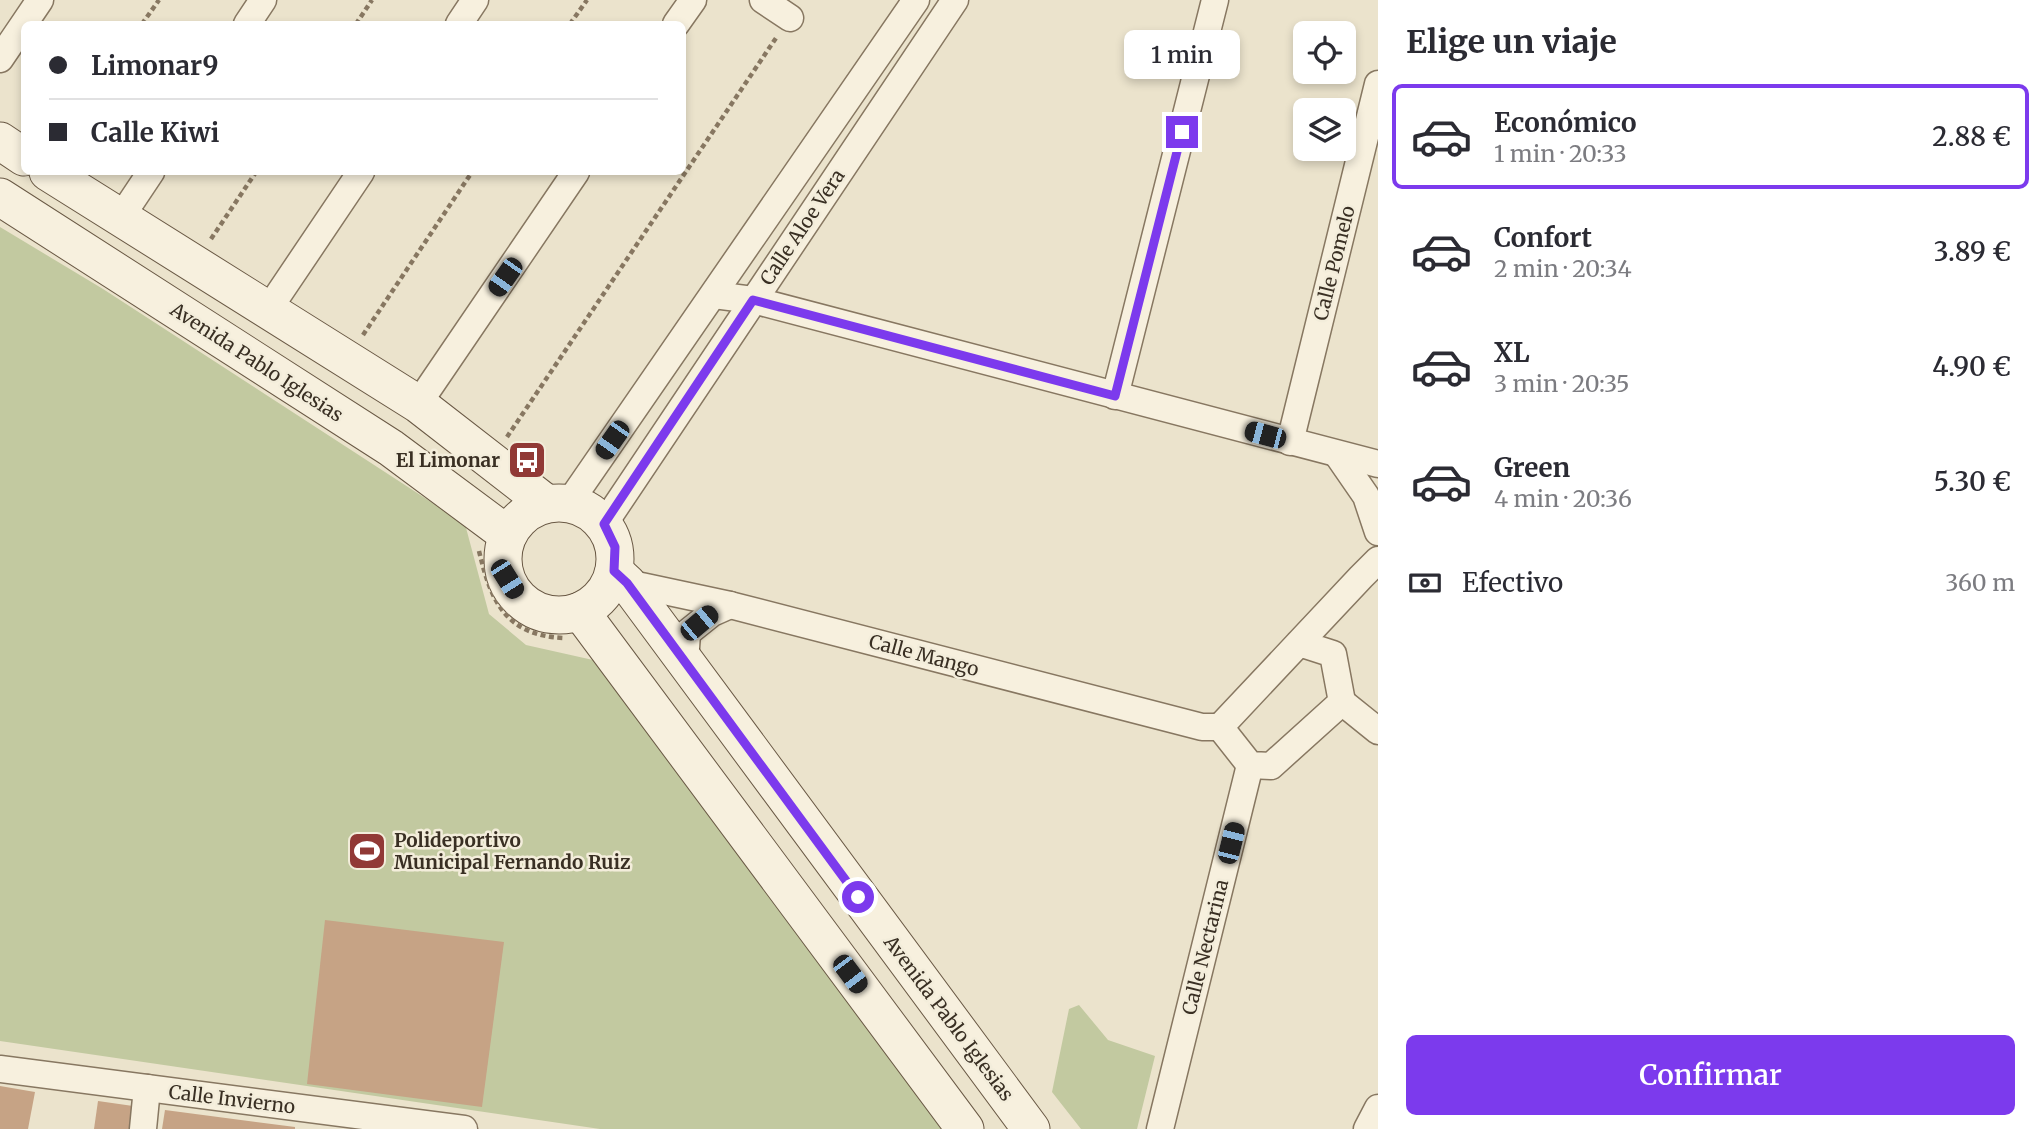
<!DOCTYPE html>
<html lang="es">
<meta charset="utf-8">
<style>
:root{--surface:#fff;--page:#f2f2f3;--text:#2b2b33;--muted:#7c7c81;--line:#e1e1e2;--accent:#7c3aed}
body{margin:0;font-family:Merriweather,serif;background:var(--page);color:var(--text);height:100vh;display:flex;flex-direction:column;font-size:26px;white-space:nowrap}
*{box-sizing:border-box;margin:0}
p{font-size:23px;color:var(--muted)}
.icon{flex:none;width:38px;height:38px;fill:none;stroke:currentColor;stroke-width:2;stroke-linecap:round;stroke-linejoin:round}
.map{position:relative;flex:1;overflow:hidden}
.sheet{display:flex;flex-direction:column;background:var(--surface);width:665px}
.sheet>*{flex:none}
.guide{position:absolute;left:21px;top:21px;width:665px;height:154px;border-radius:10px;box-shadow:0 4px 10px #0003;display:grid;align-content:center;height:154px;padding:0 28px;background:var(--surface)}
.fabs{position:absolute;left:1293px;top:21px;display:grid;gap:14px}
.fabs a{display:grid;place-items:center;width:63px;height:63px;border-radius:10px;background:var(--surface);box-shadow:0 4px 10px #0003;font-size:35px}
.end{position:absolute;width:32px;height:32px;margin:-16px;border:9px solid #7c3aed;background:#fff;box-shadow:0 0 0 4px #fff}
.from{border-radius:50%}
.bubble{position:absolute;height:49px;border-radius:10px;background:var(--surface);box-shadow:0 4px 10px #0003;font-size:23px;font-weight:600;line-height:49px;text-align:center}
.car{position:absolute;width:21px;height:42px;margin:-21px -10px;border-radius:9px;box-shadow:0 0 5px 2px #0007;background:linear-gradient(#222 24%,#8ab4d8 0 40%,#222 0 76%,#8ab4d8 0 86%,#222 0)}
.guide b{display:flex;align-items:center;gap:24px;height:66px;font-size:26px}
.guide b+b{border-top:2px solid var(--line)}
.guide i{width:18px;height:18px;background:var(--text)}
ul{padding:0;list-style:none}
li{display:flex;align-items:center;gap:21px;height:105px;margin:0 14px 10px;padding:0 14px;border:4px solid transparent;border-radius:10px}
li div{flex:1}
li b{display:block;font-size:26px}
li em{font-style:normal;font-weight:600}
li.current{border-color:var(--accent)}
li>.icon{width:63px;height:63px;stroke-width:1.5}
h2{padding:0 28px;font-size:32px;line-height:84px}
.pay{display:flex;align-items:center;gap:18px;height:77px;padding:0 28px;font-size:26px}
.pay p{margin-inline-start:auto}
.cta{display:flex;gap:14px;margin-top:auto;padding:14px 28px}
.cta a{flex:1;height:80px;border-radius:10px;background:var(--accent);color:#fff;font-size:28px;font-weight:600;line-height:80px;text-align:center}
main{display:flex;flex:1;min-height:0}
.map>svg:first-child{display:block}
.green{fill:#c2c9a0}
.building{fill:#c6a385}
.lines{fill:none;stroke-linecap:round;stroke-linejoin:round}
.street-casing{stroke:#877761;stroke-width:29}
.secondary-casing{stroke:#695844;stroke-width:39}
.path{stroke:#877761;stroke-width:4.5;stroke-dasharray:5 3.5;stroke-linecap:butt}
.street{stroke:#f7f0de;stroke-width:26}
.secondary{stroke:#f7f0de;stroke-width:37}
.route{stroke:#7c3aed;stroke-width:9}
.labels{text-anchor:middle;stroke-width:5;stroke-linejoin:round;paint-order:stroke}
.street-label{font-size:19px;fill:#392f23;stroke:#f3eddb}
.poi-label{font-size:19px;font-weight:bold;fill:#392f23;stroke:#f3eddb;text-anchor:end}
</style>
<main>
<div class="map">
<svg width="1378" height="1129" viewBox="0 0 1378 1129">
<rect width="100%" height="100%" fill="#ebe3cc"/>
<g class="green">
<path d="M0,227L103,289L465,524L489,614L526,645L593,660L942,1129H600L0,1041Z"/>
<path d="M1079,1005L1108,1040L1155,1056L1137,1129H1081L1052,1092L1069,1009Z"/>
</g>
<g class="building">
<path d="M325,920L504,942L482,1107L307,1084Z"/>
<path d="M0,1086L35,1092L28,1129H0Z"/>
<path d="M98,1101L133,1106L129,1129H94Z"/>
<path d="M165,1110L295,1127V1129H162Z"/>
</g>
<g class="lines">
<defs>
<g id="street">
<path d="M763,0L790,18"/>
<path d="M247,24L263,0"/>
<path d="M459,24L475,0"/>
<path d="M676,24L693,0"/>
<path d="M0,59L40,0"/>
<path d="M121,217L151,172"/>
<path d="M714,295L753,300L1378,464"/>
<path d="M268,310L361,172"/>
<path d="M1115,396L1215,0"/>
<path d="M418,404L576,172"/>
<path d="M1290,442L1378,84"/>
<path d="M1337,454L1366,496L1378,532"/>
<path d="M569,503L916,0"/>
<path d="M604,524L955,0"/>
<path d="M627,583L730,605L1202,727H1220"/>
<path d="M1299,643L1333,654L1342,702L1271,766L1250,765L1220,727L1361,577L1378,560"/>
<path d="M685,663L687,633L712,613L730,605"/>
<path d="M1342,702L1378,731"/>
<path d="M0,1069L464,1129"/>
<path d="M143,1129L147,1088"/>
<path d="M1160,1129L1250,765"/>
<path d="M1367,1129L1378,1108"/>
</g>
<g id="secondary">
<path d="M0,141L24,157"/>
<path d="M48,172L418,404L547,504"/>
<path d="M0,197L391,448L508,535"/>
<circle cx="559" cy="559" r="56"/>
<path d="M614,571L627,583L1031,1129"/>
<path d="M580,611L965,1129"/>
</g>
</defs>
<use href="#street" class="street-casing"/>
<use href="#secondary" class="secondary-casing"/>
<g class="path">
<path d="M142,24L159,0"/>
<path d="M356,24L372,0"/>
<path d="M570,24L587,0"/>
<path d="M211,239L256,172"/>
<path d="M363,335L472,172"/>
<path d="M507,437L776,38"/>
<path d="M479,551C491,601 505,635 563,638"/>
</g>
<use href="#street" class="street"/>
<use href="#secondary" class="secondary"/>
</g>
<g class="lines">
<path class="route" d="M858,897L627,583L614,571L615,547L604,524L753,300L1115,396L1182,132"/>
</g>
<defs>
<symbol id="bus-square" viewBox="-11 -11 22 22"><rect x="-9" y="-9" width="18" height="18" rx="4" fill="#913936" stroke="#f3eddb"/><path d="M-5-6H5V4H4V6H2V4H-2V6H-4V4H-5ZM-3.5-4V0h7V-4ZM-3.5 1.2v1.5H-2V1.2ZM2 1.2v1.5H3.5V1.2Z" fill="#fff"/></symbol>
<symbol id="stadium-square" viewBox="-11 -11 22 22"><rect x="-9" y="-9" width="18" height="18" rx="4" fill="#913936" stroke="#f3eddb"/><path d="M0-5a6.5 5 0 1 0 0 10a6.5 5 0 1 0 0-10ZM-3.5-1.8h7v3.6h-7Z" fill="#fff"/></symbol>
</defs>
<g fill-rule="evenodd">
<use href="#bus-square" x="505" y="438" width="44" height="44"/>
<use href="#stadium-square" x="345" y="829" width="44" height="44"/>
</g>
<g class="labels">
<g class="street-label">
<text transform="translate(802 227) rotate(-56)" y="7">Calle Aloe Vera</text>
<text transform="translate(1334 263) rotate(-76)" y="7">Calle Pomelo</text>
<text transform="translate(257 362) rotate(33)" y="7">Avenida Pablo Iglesias</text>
<text transform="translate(924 655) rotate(15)" y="7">Calle Mango</text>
<text transform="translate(1205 947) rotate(-76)" y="7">Calle Nectarina</text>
<text transform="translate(949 1018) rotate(53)" y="7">Avenida Pablo Iglesias</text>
<text transform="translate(232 1099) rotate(7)" y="7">Calle Invierno</text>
</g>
<g class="poi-label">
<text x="500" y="467">El Limonar</text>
<text x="394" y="847" text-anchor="start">Polideportivo<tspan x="394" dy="22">Municipal Fernando Ruiz</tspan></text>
</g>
</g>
</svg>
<div class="fabs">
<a><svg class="icon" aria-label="locate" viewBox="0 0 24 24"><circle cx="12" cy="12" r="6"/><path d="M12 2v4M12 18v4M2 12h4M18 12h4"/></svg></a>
<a><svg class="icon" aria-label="layers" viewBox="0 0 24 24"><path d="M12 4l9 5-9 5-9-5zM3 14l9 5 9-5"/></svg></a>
</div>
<i class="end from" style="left:858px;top:897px"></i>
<i class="end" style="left:1182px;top:132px"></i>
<div class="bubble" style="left:1124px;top:30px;width:116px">1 min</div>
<i class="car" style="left:505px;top:277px;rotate:215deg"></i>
<i class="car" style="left:1265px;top:435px;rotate:285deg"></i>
<i class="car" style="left:612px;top:440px;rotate:215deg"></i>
<i class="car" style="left:507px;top:579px;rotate:148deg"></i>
<i class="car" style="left:699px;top:623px;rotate:50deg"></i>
<i class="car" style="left:1231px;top:843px;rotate:14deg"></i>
<i class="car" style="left:850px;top:974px;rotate:143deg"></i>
<div class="guide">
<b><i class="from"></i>Limonar9</b>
<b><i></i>Calle Kiwi</b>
</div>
</div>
<section class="sheet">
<h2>Elige un viaje</h2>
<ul>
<li class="current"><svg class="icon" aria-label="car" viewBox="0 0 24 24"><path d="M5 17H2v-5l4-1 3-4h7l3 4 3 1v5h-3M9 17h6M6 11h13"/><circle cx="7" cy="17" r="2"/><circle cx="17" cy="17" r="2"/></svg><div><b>Económico</b><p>1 min · 20:33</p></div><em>2.88 €</em></li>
<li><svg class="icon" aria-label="car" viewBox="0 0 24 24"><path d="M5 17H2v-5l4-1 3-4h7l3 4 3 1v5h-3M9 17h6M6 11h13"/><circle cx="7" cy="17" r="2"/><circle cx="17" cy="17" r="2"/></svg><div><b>Confort</b><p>2 min · 20:34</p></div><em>3.89 €</em></li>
<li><svg class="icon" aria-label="car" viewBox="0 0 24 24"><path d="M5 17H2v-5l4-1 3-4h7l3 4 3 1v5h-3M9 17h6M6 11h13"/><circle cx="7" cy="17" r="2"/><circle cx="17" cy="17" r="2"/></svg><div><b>XL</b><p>3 min · 20:35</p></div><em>4.90 €</em></li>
<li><svg class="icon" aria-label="car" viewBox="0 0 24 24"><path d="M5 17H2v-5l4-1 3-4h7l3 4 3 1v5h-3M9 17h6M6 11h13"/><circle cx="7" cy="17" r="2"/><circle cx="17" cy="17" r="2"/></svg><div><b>Green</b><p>4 min · 20:36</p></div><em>5.30 €</em></li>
</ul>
<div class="pay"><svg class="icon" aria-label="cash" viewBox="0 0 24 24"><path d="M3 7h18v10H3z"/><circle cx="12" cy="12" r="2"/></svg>Efectivo<p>360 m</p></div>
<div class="cta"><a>Confirmar</a></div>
</section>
</main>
